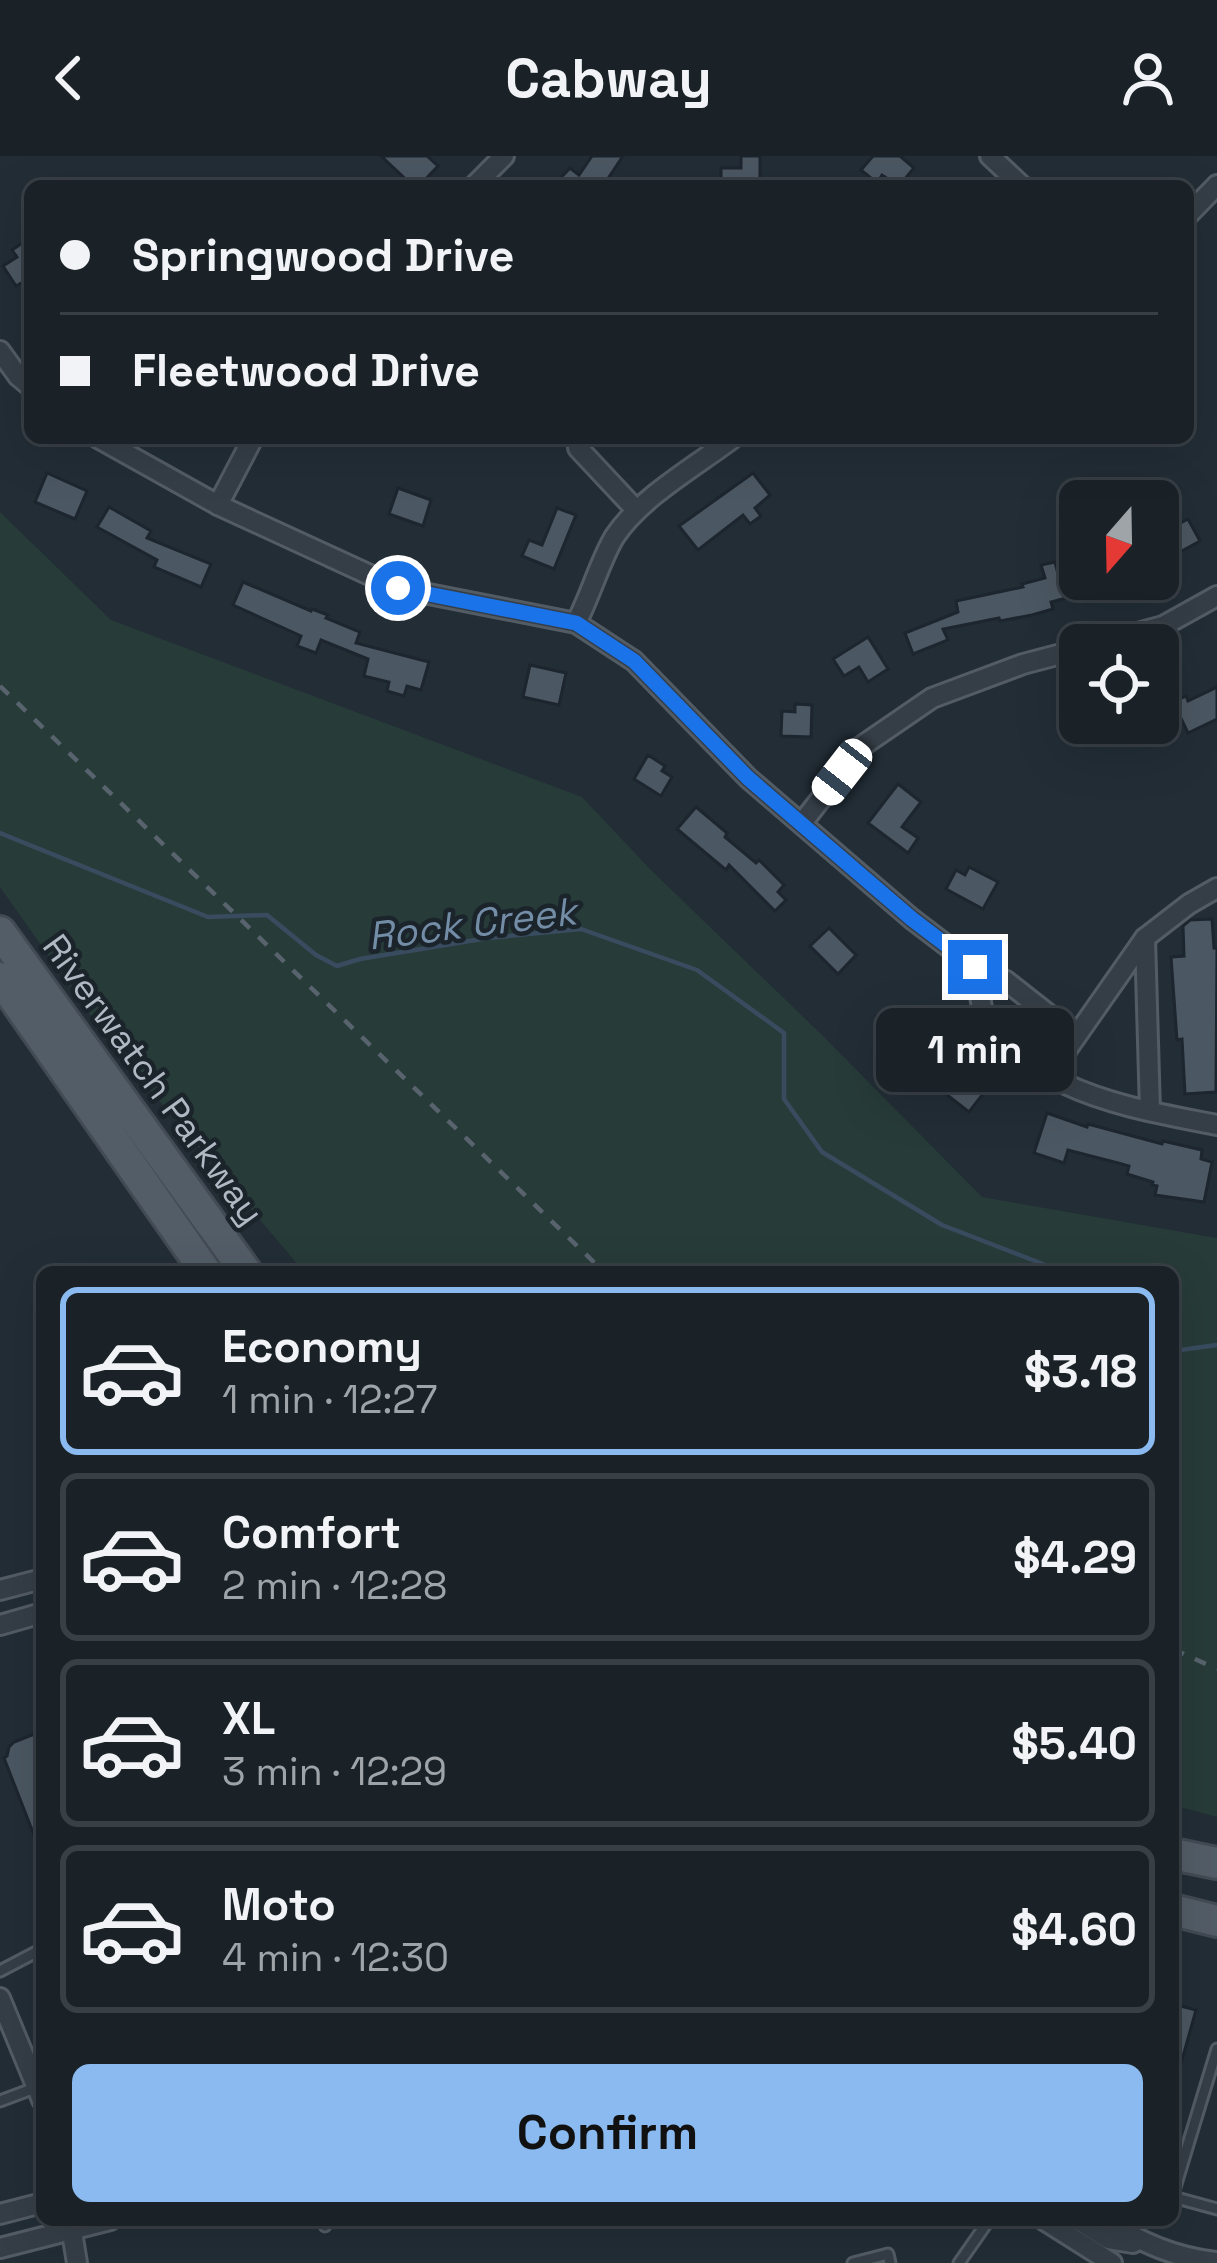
<!DOCTYPE html>
<meta charset="utf-8">
<style>
:root{--surface:#1a2228;--page:#272f34;--text:#f1f3f6;--muted:#9fa4a8;--line:#383f45;--accent:#8abaef}
body{margin:0;font-family:"Space Grotesk",sans-serif;background:var(--page);color:var(--text);height:100vh;display:flex;flex-direction:column;font-size:45px;white-space:nowrap}
*{box-sizing:border-box;margin:0}
p{font-size:39px;color:var(--muted)}
.icon{flex:none;width:66px;height:66px;fill:none;stroke:currentColor;stroke-width:2;stroke-linecap:round;stroke-linejoin:round}
.map{position:relative;flex:1;overflow:hidden}
.sheet{position:absolute;left:36px;top:1110px;width:1143px;height:960px;display:flex;flex-direction:column;background:var(--surface);border-radius:18px;box-shadow:0 12px 48px #0002,0 0 0 3px var(--line)}
.sheet>*{flex:none}
.hud{position:absolute;left:24px;top:24px;width:1170px;height:264px;border-radius:18px;box-shadow:0 12px 48px #0002,0 0 0 3px var(--line);display:grid;align-content:center;height:264px;padding:0 36px;background:var(--surface)}
.needle{width:78px;rotate:200deg}
.controls{position:absolute;left:1059px;top:324px;display:grid;gap:24px}
.controls a{display:grid;place-items:center;width:120px;height:120px;border-radius:18px;background:var(--surface);box-shadow:0 12px 48px #0002,0 0 0 3px var(--line);font-size:60px}
.end{position:absolute;width:54px;height:54px;margin:-27px;border:15px solid #1a73e8;background:#fff;box-shadow:0 0 0 6px #fff}
.from{border-radius:50%}
.bubble{position:absolute;height:84px;border-radius:18px;background:var(--surface);box-shadow:0 12px 48px #0002,0 0 0 3px var(--line);font-size:39px;font-weight:800;line-height:84px;text-align:center}
.car{position:absolute;width:36px;height:72px;margin:-36px -18px;border-radius:15px;box-shadow:0 0 9px 3px #0007;background:linear-gradient(#fff 24%,#345 0 40%,#fff 0 76%,#345 0 86%,#fff 0)}
.hud b{display:flex;align-items:center;gap:42px;height:114px;font-size:45px}
.hud b+b{border-top:3px solid var(--line)}
.hud i{width:30px;height:30px;background:var(--text)}
ul{padding:21px 0 0;list-style:none}
li{display:flex;align-items:center;gap:36px;height:168px;margin:0 24px 18px;padding:0 12px;border:6px solid var(--line);border-radius:18px}
li div{flex:1}
li b{display:block;font-size:45px}
li em{font-style:normal;font-weight:800}
li.on{border-color:var(--accent)}
li>.icon{width:108px;height:108px;stroke-width:1.5}
.primary-button{display:flex;gap:24px;margin-top:auto;padding:24px 36px}
.primary-button a{flex:1;height:138px;border-radius:18px;background:var(--accent);color:#111;font-size:48px;font-weight:800;line-height:138px;text-align:center}
header{display:flex;justify-content:space-between;align-items:center;height:156px;padding:0 36px;background:var(--surface);font-size:54px;font-weight:800}
.map>svg:first-child{display:block}
.green{fill:#273b39}
.lines{fill:none;stroke-linecap:round;stroke-linejoin:round}
.stream{stroke:#394c5f;stroke-width:4.5}
.building{fill:#4b5762;stroke:#1d252e;stroke-width:3}
.lane-casing{stroke:#535c65;stroke-width:15}
.street-casing{stroke:#535c65;stroke-width:24}
.primary-casing{stroke:#424a53;stroke-width:36}
.lane{stroke:#353e47;stroke-width:9}
.street{stroke:#353e47;stroke-width:18}
.primary{stroke:#535d67;stroke-width:30}
.rail{stroke:#58636e;stroke-width:4.5;stroke-dasharray:12 12;stroke-linecap:butt}
.route{stroke:#1a73e8;stroke-width:15}
.labels{text-anchor:middle;stroke-width:9;stroke-linejoin:round;paint-order:stroke}
.street-label{font-size:36px;fill:#b0b9c3;stroke:#1b232b}
.water-label{font-size:39px;font-style:italic;fill:#728da5;stroke:#1b232b}
</style>
<header><svg class="icon" aria-label="back" viewBox="0 0 24 24"><path d="M15 5l-7 7 7 7"/></svg>Cabway<svg class="icon" aria-label="person" viewBox="0 0 24 24"><circle cx="12" cy="8" r="4"/><path d="M4 21q1-7 8-7t8 7"/></svg></header>
<div class="map">
<svg width="1217" height="2107" viewBox="0 0 1217 2107">
<rect width="100%" height="100%" fill="#222d36"/>
<path class="green" d="M0,356L111,464L582,641L651,714L821,878L982,1041L1217,1082V1661L1173,1649V1116H304L108,884L0,731Z"/>
<g class="lines">
<g class="stream">
<path d="M0,677L208,761L267,759L316,799L337,810L360,803L488,782L581,773L697,814L784,877V943L822,996L942,1069L1048,1110L1050,1116"/>
<path d="M1173,1195L1217,1189"/>
</g>
</g>
<g class="building">
<path d="M381,0H427L438,10L419,30H413Z"/>
<path d="M592,0H623L603,30H553L570,12L579,19Z"/>
<path d="M741,0H760V30H721V12H741Z"/>
<path d="M873,0H900L914,12L899,30L882,19L877,27L861,14Z"/>
<path d="M30,82V122L16,130L3,110L17,101L12,94Z"/>
<path d="M47,317L87,335L75,363L35,346Z"/>
<path d="M753,317L770,339L755,352L761,360L750,368L743,359L698,394L679,370Z"/>
<path d="M398,332L431,344L423,370L389,358Z"/>
<path d="M109,351L151,375L147,382L211,408L201,431L154,411L157,404L97,371Z"/>
<path d="M557,352L576,359L554,413L522,400L529,384L542,389Z"/>
<path d="M1188,363L1200,385L1169,402L1158,379Z"/>
<path d="M1055,406L1058,418L1078,412L1085,437L1051,446L1053,453L1032,459L1000,465L999,462L943,473L948,484L913,498L905,477L958,456L956,445L1023,431L1022,428L1045,422L1041,409Z"/>
<path d="M243,426L311,455L312,453L328,459L326,462L360,476L356,487L429,506L421,534L407,530L404,540L387,535L389,526L364,520L368,503L321,484L316,497L297,490L301,480L233,449Z"/>
<path d="M868,481L888,513L868,526L859,511L844,520L833,503Z"/>
<path d="M530,509L566,517L559,549L523,541Z"/>
<path d="M1217,531V563L1188,577L1173,546L1186,540L1188,545Z"/>
<path d="M795,548L812,549L811,581L781,580L782,555L795,556Z"/>
<path d="M648,599L665,610L662,615L672,621L661,640L634,623Z"/>
<path d="M898,628L921,646L902,671L918,682L908,697L868,667Z"/>
<path d="M696,651L727,677L725,681L756,707L759,704L784,729L778,736L786,744L775,755L729,709L726,714L677,673Z"/>
<path d="M969,711L998,726L983,753L946,733L956,714L965,719Z"/>
<path d="M1212,763L1214,792H1217L1216,936L1185,938L1182,883L1177,884L1171,801L1184,800L1183,770L1190,764Z"/>
<path d="M829,772L856,799L838,818L810,790Z"/>
<path d="M963,899L978,911L974,916L990,929L969,956L937,931Z"/>
<path d="M1047,957L1087,971L1088,968L1162,988L1163,985L1202,994L1201,1003L1212,1006L1204,1046L1155,1039L1157,1030L1152,1029L1153,1026L1127,1018L1129,1010L1118,1007L1068,994L1064,1007L1034,997Z"/>
<path d="M42,1575V1696L41,1697L4,1602L7,1600L9,1591L14,1586Z"/>
<path d="M1173,1848L1196,1854L1177,1922H1173Z"/>
</g>
<g class="lines">
<defs>
<g id="lane">
<path d="M0,1815L42,1793"/>
<path d="M0,1945L40,1930"/>
<path d="M1173,2038L1217,1893"/>
<path d="M1173,2041L1217,2053"/>
<path d="M323,2064L325,2070"/>
<path d="M853,2107L888,2098L890,2107"/>
<path d="M959,2107L989,2064"/>
</g>
<g id="street">
<path d="M990,0L1022,30"/>
<path d="M474,30L504,0"/>
<path d="M1188,59L1217,29"/>
<path d="M0,195L18,220L30,230"/>
<path d="M98,282L218,349L398,432L576,467L634,505L748,622L912,763L975,811L1006,825L1076,880"/>
<path d="M578,292L636,354"/>
<path d="M218,349L253,282"/>
<path d="M576,467C590,441 601,402 615,380C641,341 696,310 733,282"/>
<path d="M1093,489L1163,470L1217,440"/>
<path d="M802,667L862,590L932,542L1023,508L1080,493"/>
<path d="M1145,782L1150,955"/>
<path d="M975,811L986,875C1010,894 1036,914 1063,927C1111,950 1166,959 1217,969"/>
<path d="M1049,919L1145,782L1189,748L1217,732"/>
<path d="M0,1434L42,1423"/>
<path d="M0,1469L42,1457"/>
<path d="M0,1842L42,1944"/>
<path d="M0,2058L42,2047"/>
<path d="M70,2064L77,2107"/>
<path d="M1044,2064L1112,2107"/>
<path d="M1078,2064L1108,2083L1133,2087"/>
<path d="M1105,2064C1140,2086 1175,2102 1217,2106"/>
<path d="M0,2092L110,2064"/>
</g>
<g id="primary">
<path d="M0,776L246,1116"/>
<path d="M0,822L206,1116"/>
<path d="M1173,1698L1217,1707"/>
<path d="M1173,1754L1217,1765"/>
</g>
</defs>
<use href="#lane" class="lane-casing"/>
<use href="#street" class="street-casing"/>
<use href="#primary" class="primary-casing"/>
<use href="#lane" class="lane"/>
<use href="#street" class="street"/>
<use href="#primary" class="primary"/>
<g class="rail">
<path d="M0,530L604,1116"/>
<path d="M1173,1493L1217,1513"/>
</g>
</g>
<g class="lines">
<path class="route" d="M398,432L576,467L634,505L748,622L912,763L975,811"/>
</g>
<g class="labels">
<g class="street-label">
<text transform="translate(154 923) rotate(54)" y="13">Riverwatch Parkway</text>
</g>
<g class="water-label">
<text transform="translate(472 767) rotate(-7)" y="14">Rock Creek</text>
</g>
</g>
</svg>
<div class="controls">
<a><svg class="needle" viewBox="-14 -14 28 28"><path d="M0-13l5 13h-10z" fill="#e53935"/><path d="M0 13l5-13h-10z" fill="#9fa4a8"/></svg></a>
<a><svg class="icon" aria-label="locate" viewBox="0 0 24 24"><circle cx="12" cy="12" r="6"/><path d="M12 2v4M12 18v4M2 12h4M18 12h4"/></svg></a>
</div>
<i class="end from" style="left:398px;top:432px"></i>
<i class="end" style="left:975px;top:811px"></i>
<div class="bubble" style="left:876px;top:852px;width:198px">1 min</div>
<i class="car" style="left:842px;top:616px;rotate:218deg"></i>
<div class="hud">
<b><i class="from"></i>Springwood Drive</b>
<b><i></i>Fleetwood Drive</b>
</div>
<section class="sheet">
<ul>
<li class="on"><svg class="icon" aria-label="car" viewBox="0 0 24 24"><path d="M5 17H2v-5l4-1 3-4h7l3 4 3 1v5h-3M9 17h6M6 11h13"/><circle cx="7" cy="17" r="2"/><circle cx="17" cy="17" r="2"/></svg><div><b>Economy</b><p>1 min · 12:27</p></div><em>$3.18</em></li>
<li><svg class="icon" aria-label="car" viewBox="0 0 24 24"><path d="M5 17H2v-5l4-1 3-4h7l3 4 3 1v5h-3M9 17h6M6 11h13"/><circle cx="7" cy="17" r="2"/><circle cx="17" cy="17" r="2"/></svg><div><b>Comfort</b><p>2 min · 12:28</p></div><em>$4.29</em></li>
<li><svg class="icon" aria-label="car" viewBox="0 0 24 24"><path d="M5 17H2v-5l4-1 3-4h7l3 4 3 1v5h-3M9 17h6M6 11h13"/><circle cx="7" cy="17" r="2"/><circle cx="17" cy="17" r="2"/></svg><div><b>XL</b><p>3 min · 12:29</p></div><em>$5.40</em></li>
<li><svg class="icon" aria-label="car" viewBox="0 0 24 24"><path d="M5 17H2v-5l4-1 3-4h7l3 4 3 1v5h-3M9 17h6M6 11h13"/><circle cx="7" cy="17" r="2"/><circle cx="17" cy="17" r="2"/></svg><div><b>Moto</b><p>4 min · 12:30</p></div><em>$4.60</em></li>
</ul>
<div class="primary-button"><a>Confirm</a></div>
</section>
</div>
